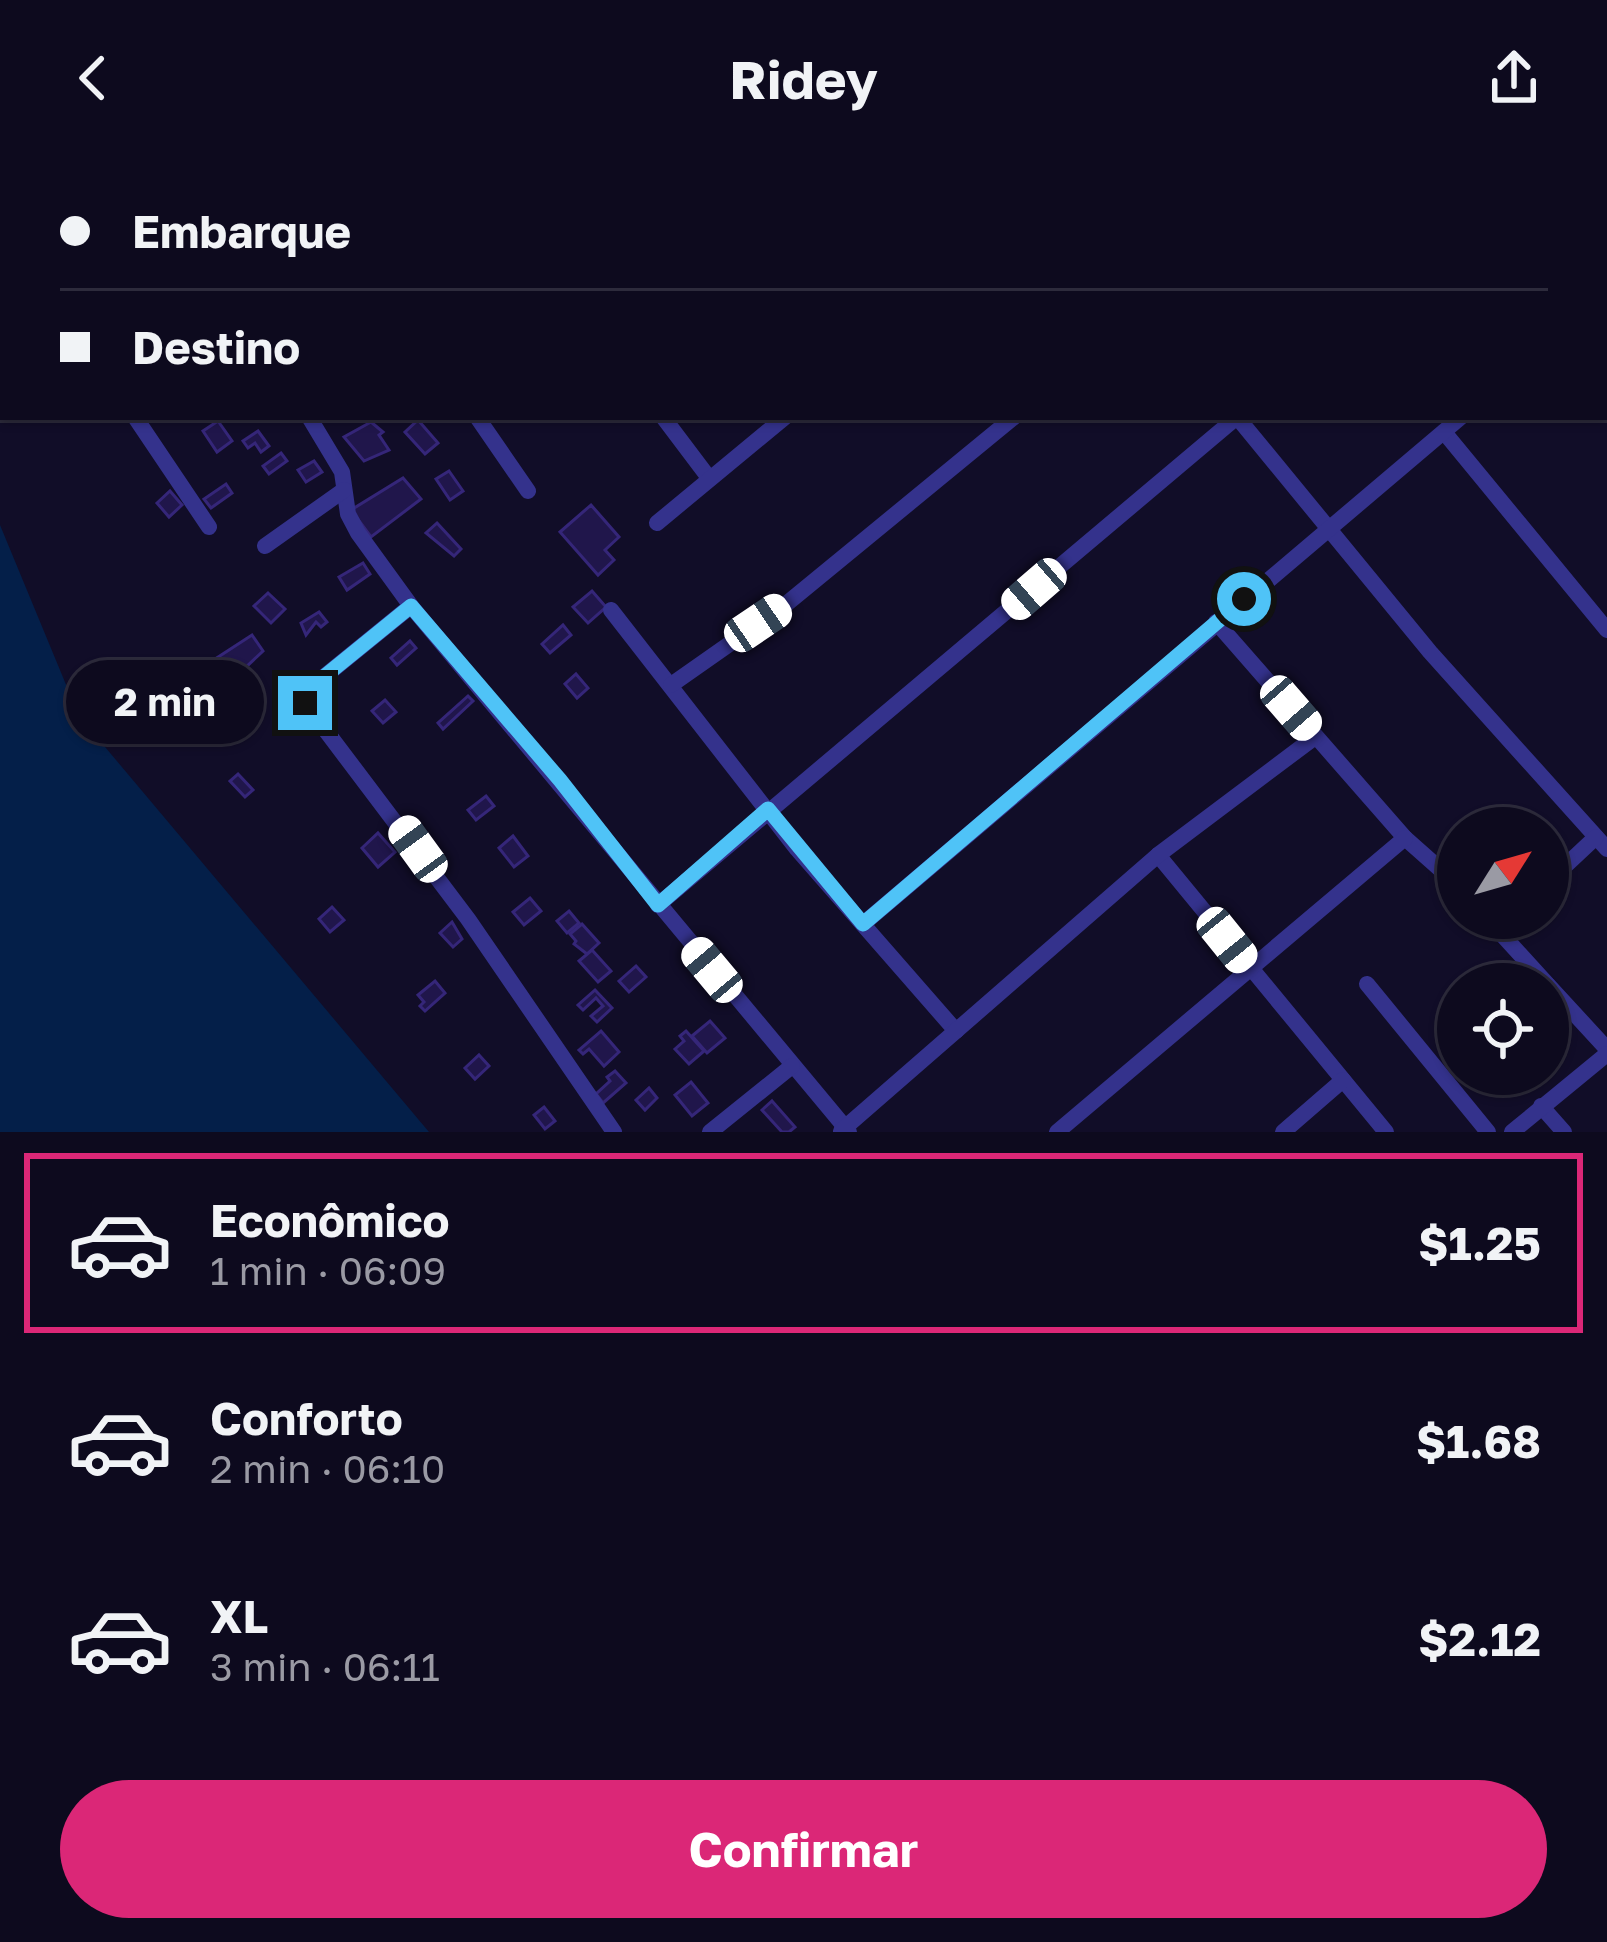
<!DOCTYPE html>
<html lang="pt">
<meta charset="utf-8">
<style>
:root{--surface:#0d0a1e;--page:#161327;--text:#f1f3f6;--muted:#9a9aa4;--line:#2d2b3c;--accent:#db2777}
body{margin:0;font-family:"Golos Text",sans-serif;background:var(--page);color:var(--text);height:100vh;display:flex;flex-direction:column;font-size:45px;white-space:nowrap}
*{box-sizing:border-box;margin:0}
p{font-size:39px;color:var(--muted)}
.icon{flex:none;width:66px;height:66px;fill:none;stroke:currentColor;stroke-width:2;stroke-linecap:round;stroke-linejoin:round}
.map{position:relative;height:976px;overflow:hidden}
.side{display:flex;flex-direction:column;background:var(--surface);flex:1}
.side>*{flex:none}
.hud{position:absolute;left:0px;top:0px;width:1608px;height:264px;box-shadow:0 3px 9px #0004,0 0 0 3px var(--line);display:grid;align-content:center;height:264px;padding:0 60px;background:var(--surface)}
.needle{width:78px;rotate:53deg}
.buttons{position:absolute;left:1437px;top:651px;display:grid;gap:24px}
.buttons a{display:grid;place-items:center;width:132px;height:132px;border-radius:50%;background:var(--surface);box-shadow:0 3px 9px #0004,0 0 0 3px var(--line);font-size:60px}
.end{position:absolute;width:54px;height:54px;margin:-27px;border:15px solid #4fc3f7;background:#111;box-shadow:0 0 0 6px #111}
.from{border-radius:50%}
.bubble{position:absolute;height:84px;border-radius:42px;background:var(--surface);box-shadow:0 3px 9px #0004,0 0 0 3px var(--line);font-size:39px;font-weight:700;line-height:84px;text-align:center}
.car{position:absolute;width:36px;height:72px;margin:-36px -18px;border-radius:15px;box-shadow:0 0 9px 3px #0007;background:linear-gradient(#fff 24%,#345 0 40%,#fff 0 76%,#345 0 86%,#fff 0)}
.hud b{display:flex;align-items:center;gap:42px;height:114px;font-size:45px}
.hud b+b{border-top:3px solid var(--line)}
.hud i{width:30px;height:30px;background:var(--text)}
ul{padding:21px 0 0;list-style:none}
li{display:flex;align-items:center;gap:36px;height:180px;margin:0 24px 18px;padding:0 36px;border:6px solid transparent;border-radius:0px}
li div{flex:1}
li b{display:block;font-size:45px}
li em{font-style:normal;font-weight:700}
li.current{border-color:var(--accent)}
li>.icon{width:108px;height:108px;stroke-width:1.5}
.action{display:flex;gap:24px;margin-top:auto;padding:24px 60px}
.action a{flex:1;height:138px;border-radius:72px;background:var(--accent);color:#fff;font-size:48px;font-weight:700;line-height:138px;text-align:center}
header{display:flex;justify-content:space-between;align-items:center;height:156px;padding:0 60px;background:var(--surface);font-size:54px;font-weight:700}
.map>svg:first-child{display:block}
.water{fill:#041f49}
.building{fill:#20164b;stroke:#352679;stroke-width:3}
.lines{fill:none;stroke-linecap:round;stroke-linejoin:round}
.minor{stroke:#34328c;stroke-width:16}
.route{stroke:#4fc3f7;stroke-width:15}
</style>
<header><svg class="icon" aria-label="back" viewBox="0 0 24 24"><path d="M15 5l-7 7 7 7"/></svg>Ridey<svg class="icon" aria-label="share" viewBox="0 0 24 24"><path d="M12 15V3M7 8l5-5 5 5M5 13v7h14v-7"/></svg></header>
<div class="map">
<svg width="1607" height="976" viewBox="0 0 1607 976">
<rect width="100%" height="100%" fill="#110d28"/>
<path class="water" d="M0,369L79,560L429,976H0Z"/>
<g class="building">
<path d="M418,264L438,287L425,298L405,276Z"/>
<path d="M218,265L232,285L217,296L203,275Z"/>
<path d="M371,266L383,276L379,279L389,294L364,305L344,281Z"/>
<path d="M258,275L269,290L261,296L255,287L248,292L243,285Z"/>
<path d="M281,297L287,305L269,318L263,310Z"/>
<path d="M314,305L322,316L306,326L298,314Z"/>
<path d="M449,315L463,335L450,344L436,323Z"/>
<path d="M403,322L421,343L371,381L351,354Z"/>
<path d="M226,328L232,337L211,352L204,343Z"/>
<path d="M170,335L182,349L169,361L157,347Z"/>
<path d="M591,349L619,381L605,394L614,404L598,419L560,376Z"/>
<path d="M437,367L461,393L454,400L426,377Z"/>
<path d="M363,407L370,418L347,434L339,421Z"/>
<path d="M592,435L606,451L588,467L573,451Z"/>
<path d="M268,437L285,453L271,467L254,450Z"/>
<path d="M319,456L327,466L321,471L316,466L306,479L301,467Z"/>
<path d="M563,469L571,479L550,497L542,488Z"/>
<path d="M252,479L263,495L225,531L209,507Z"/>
<path d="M410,485L416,492L397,509L391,502Z"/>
<path d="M576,518L588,532L577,542L565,528Z"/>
<path d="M468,540L473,545L443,573L438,567Z"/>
<path d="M385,544L396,556L383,567L372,555Z"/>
<path d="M238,618L253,634L245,641L230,625Z"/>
<path d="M486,640L494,650L476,664L468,654Z"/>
<path d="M378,677L395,696L378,711L362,692Z"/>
<path d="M513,680L528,700L514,711L499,692Z"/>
<path d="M530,742L541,755L524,769L513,756Z"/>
<path d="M332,751L344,764L330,776L319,763Z"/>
<path d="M569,755L579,767L567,777L557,765Z"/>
<path d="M452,766L462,783L453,791L440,777Z"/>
<path d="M582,768L599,787L587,798L574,788L576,785L570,778Z"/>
<path d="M592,794L611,815L598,826L579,805Z"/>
<path d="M636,810L646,821L629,836L619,825Z"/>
<path d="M435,825L445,837L425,855L420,850L424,846L418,839Z"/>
<path d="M595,834L612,852L597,866L591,860L603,850L596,842L583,854L578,849Z"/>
<path d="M710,865L725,882L707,897L692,880Z"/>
<path d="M601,875L619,896L604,910L589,893L583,898L579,894Z"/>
<path d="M686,875L704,895L689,908L675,893L684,885L680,880Z"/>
<path d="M479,899L489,910L475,923L465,912Z"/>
<path d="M615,915L626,927L603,947L596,938L610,925L607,921Z"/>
<path d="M691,926L708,947L692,960L675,939Z"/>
<path d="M649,932L657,942L645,954L636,944Z"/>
<path d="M772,945L795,971L789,976H782L762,954Z"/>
<path d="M544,951L555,965L545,973L534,959Z"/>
</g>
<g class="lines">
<g class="minor">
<path d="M129,0L131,3"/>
<path d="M297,0L299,3"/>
<path d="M475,0L477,3"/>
<path d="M647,0L649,3"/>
<path d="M831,0L833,3"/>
<path d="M1019,0L1021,3"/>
<path d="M1281,0L1284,3"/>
<path d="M690,3L694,0"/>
<path d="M1094,3L1098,0"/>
<path d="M1319,3L1323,0"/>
<path d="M1546,3L1549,0"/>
<path d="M0,120L3,118"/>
<path d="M1605,141L1607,139"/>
<path d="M1605,255L1607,257"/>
<path d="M135,261L209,371"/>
<path d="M309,261L342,316L348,358L358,377L411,450L849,976"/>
<path d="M477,261L528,335"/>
<path d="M663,261L709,322"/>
<path d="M1237,261L1430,496L1607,693"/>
<path d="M1444,276L1607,474"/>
<path d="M657,367L785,261"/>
<path d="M265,390L344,334"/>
<path d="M411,450L309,533L305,547L468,763L614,976"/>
<path d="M611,454L797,693L956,875"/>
<path d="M1216,466L1405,682L1458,729"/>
<path d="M671,529L785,449L1014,261"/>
<path d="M1158,699L1386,976"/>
<path d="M1548,726L1596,681"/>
<path d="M658,749L1237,261"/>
<path d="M1487,762L1547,828"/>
<path d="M863,768L1461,261"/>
<path d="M1367,828L1488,976"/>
<path d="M1548,829L1607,893"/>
<path d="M1541,950L1564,976"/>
<path d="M841,975L1158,699L1315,581"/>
<path d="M710,976L792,910"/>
<path d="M1057,976L1405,682"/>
<path d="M1283,976L1343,924"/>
<path d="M1512,976L1607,898"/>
</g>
</g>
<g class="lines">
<path class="route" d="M305,547L309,533L411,450L560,624L658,749L768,653L863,768L1244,443"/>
</g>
</svg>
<div class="buttons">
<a><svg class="needle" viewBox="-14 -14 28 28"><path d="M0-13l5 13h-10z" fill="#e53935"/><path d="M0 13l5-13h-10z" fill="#9a9aa4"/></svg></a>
<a><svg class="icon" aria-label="locate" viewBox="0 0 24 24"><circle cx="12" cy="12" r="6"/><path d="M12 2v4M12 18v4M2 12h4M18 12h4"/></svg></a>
</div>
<i class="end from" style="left:1244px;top:443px"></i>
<i class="end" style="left:305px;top:547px"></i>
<div class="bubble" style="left:66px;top:504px;width:198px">2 min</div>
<i class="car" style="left:1034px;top:433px;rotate:229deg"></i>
<i class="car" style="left:758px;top:467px;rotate:56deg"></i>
<i class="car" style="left:1291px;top:552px;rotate:139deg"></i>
<i class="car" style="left:418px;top:693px;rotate:324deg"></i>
<i class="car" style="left:1227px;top:784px;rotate:141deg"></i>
<i class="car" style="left:712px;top:814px;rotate:320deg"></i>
<div class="hud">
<b><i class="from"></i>Embarque</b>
<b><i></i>Destino</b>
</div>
</div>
<section class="side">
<ul>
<li class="current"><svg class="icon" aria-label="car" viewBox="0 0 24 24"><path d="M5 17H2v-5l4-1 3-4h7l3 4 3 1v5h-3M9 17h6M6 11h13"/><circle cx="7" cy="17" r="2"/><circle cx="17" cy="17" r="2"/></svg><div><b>Econômico</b><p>1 min · 06:09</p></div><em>$1.25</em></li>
<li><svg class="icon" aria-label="car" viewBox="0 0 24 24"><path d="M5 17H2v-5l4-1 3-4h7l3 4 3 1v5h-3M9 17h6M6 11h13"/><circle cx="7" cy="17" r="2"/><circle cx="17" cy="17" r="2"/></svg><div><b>Conforto</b><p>2 min · 06:10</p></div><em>$1.68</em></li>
<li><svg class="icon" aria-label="car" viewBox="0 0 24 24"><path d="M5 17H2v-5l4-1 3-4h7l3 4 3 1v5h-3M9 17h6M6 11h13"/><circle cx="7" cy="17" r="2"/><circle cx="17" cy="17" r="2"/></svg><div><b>XL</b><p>3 min · 06:11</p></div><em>$2.12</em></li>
</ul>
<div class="action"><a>Confirmar</a></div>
</section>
